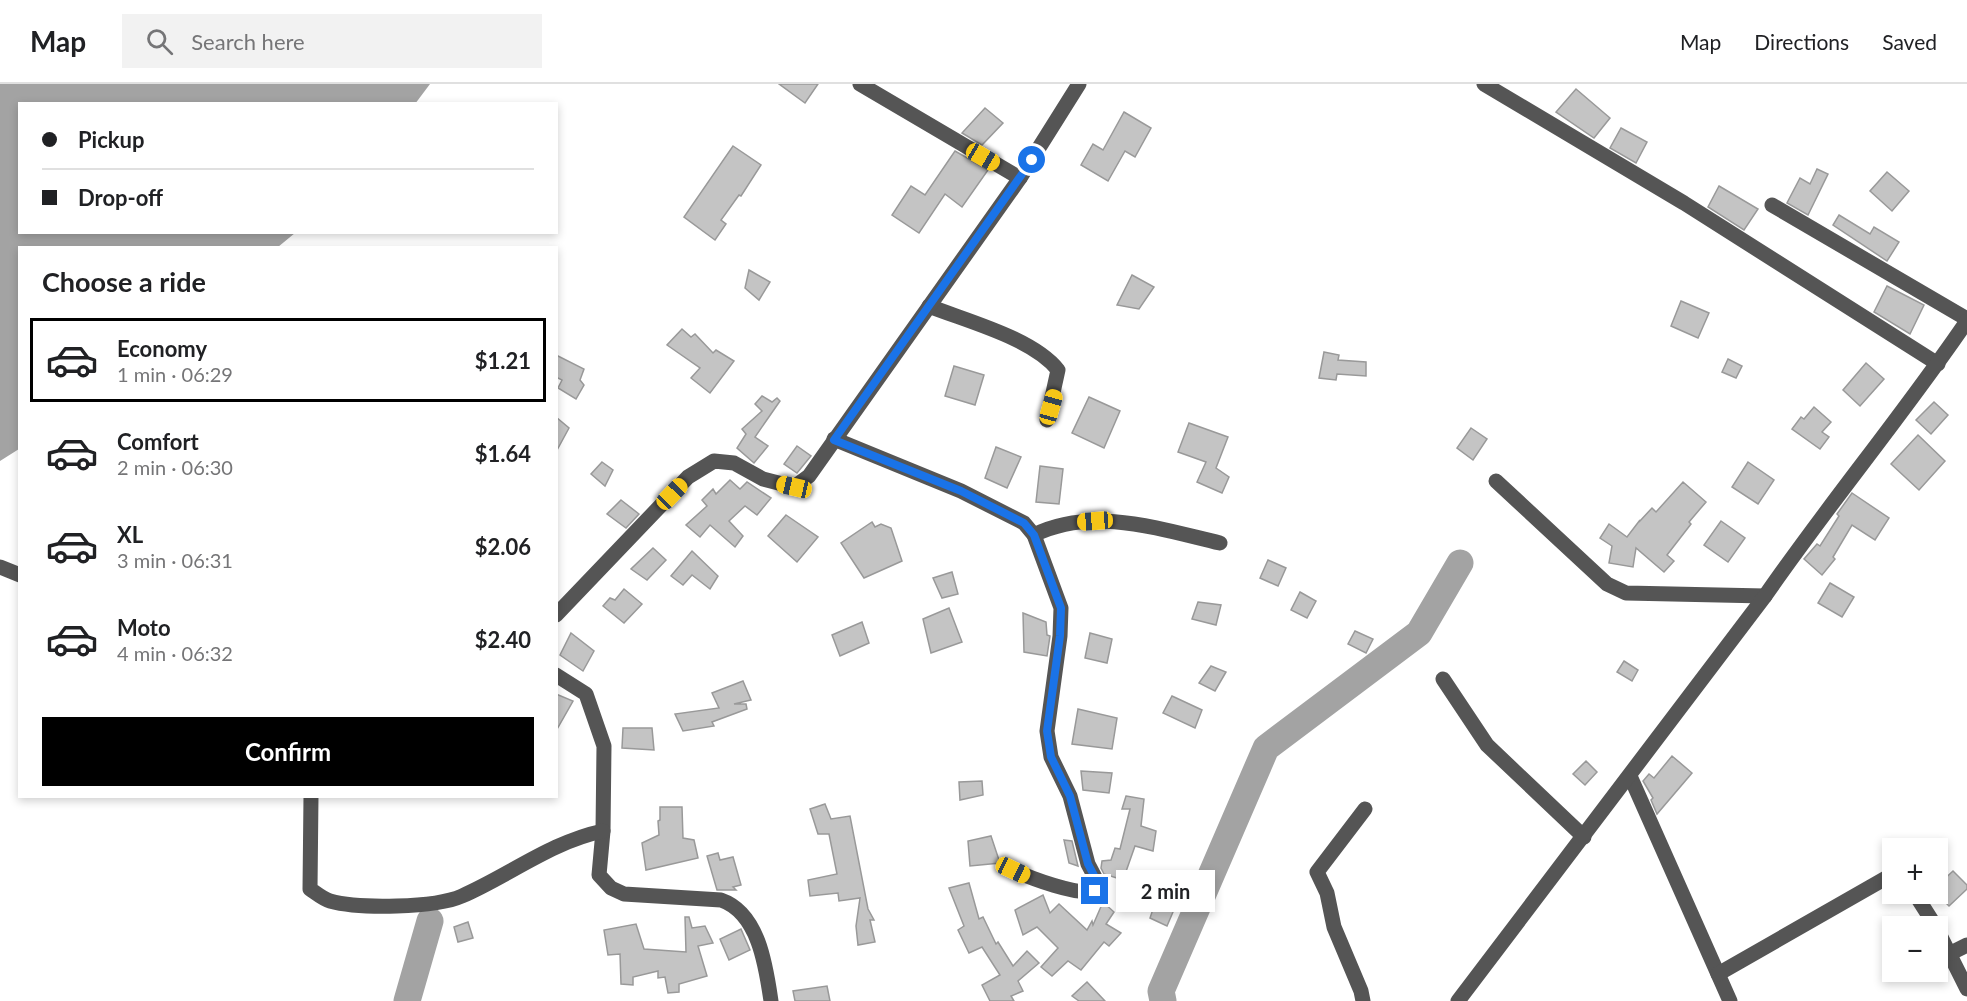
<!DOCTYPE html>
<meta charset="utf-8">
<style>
:root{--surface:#fff;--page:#f2f2f2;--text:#202124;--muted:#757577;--line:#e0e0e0;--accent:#000}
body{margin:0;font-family:Lato,sans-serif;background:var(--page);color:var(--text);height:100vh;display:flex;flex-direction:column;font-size:22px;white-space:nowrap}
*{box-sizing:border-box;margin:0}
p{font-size:20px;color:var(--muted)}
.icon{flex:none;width:33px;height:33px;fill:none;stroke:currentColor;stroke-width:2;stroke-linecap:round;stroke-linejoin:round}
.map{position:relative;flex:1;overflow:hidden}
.details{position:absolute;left:18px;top:162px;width:540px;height:552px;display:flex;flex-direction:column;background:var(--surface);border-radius:0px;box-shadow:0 3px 9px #0003}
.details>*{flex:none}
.hud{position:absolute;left:18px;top:18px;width:540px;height:132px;border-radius:0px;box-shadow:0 3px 9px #0003;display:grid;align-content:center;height:132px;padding:0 24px;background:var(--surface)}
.tools{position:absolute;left:1882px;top:754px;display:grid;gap:12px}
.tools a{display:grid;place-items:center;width:66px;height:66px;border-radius:0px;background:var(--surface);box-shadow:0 3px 9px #0003;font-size:30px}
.end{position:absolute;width:27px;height:27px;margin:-14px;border:8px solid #1a73e8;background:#fff;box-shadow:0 0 0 3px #fff}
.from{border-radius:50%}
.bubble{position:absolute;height:42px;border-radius:0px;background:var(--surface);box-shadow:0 3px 9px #0003;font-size:20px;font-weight:700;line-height:42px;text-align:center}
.car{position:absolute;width:18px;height:36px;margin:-18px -9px;border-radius:8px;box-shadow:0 0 4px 2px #0007;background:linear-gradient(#f5c518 24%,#345 0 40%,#f5c518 0 76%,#345 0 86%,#f5c518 0)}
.hud b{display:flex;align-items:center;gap:21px;height:57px;font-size:22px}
.hud b+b{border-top:2px solid var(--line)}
.hud i{width:15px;height:15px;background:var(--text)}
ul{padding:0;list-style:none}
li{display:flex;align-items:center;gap:18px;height:84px;margin:0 12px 9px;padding:0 12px;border:3px solid transparent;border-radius:0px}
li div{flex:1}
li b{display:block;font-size:22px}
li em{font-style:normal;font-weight:700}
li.on{border-color:var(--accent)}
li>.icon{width:54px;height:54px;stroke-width:1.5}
h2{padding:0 24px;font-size:27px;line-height:72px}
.button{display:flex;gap:12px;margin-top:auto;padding:12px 24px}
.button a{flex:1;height:69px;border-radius:0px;background:var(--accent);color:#fff;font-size:24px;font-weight:700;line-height:69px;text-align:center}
header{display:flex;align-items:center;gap:36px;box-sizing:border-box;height:84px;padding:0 30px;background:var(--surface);border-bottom:2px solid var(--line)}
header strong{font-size:28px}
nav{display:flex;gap:33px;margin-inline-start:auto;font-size:21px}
.search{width:420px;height:54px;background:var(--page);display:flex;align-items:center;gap:15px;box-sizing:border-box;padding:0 21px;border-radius:0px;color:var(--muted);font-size:22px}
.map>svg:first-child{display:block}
.water{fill:#a3a3a3}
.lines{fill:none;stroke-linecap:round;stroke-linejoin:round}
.river{stroke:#a3a3a3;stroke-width:27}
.building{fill:#c4c4c4;stroke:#999;stroke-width:1.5}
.minor{stroke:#555;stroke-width:15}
.route{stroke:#1a73e8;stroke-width:8}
</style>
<header>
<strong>Map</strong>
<div class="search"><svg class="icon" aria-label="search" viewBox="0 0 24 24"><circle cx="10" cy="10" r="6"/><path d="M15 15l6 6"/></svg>Search here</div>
<nav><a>Map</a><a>Directions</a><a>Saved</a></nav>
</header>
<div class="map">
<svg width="1967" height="917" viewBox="0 0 1967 917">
<rect width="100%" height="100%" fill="#fff"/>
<path class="water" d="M0,0H430L415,20H20V148L295,149L278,163L20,164L19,365L0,377Z"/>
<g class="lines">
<g class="river">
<path d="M407,917L430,837"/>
<path d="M1163,917L1161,907L1266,664L1419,549L1460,479"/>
</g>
</g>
<g class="building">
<path d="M779,0H818L805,19Z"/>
<path d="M1576,5L1610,34L1594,54L1556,28Z"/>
<path d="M985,24L1003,39L982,61L962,49Z"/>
<path d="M1124,28L1151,44L1135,73L1125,67L1108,97L1081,81L1093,60L1103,66Z"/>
<path d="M1621,44L1647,58L1636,79L1610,64Z"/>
<path d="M733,62L761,81L741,112L739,111L721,136L726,140L715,156L684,133Z"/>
<path d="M955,67L988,86L962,123L945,110L919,149L892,131L911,102L925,111Z"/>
<path d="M1817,85L1828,90L1808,131L1787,119L1800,94L1810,100Z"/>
<path d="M1887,88L1909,107L1892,127L1870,107Z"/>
<path d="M1719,102L1758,125L1744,146L1708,123Z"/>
<path d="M1839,131L1870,150L1874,143L1899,158L1887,177L1833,141Z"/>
<path d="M749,186L770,198L759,216L745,204Z"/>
<path d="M1132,191L1154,203L1139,225L1117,221Z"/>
<path d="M1887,202L1924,221L1910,250L1874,228Z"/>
<path d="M1681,217L1709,229L1698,254L1671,242Z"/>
<path d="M682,245L691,253L695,250L713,269L716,266L734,277L710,309L691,294L700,284L667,261Z"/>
<path d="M1324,268L1339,271L1338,276L1366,278V292L1337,290L1336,296L1319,294Z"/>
<path d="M556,271L584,285L580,296L584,301L576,315L558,304L562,296L556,293Z"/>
<path d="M1728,275L1742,282L1736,294L1722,288Z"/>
<path d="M1866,279L1884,295L1860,322L1843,306Z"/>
<path d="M954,282L984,291L975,321L945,312Z"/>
<path d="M762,312L772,318L777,314L780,317L755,353L768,362L754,379L737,364L746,350L742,345L762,327L755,320Z"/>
<path d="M1089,313L1120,327L1104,364L1072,349Z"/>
<path d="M1934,318L1948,331L1931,350L1916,336Z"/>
<path d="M1814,323L1831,338L1822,348L1829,353L1820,365L1792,345L1801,333L1804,335Z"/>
<path d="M556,333L569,344L556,368Z"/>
<path d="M1189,339L1228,353L1216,384L1229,393L1222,409L1197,398L1206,378L1178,368Z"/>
<path d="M1471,344L1487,355L1473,376L1457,364Z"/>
<path d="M1918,351L1945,377L1919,406L1891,380Z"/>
<path d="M797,362L811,372L797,389L784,380Z"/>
<path d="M996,363L1021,373L1007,404L985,394Z"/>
<path d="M602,378L613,386L605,402L591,390Z"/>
<path d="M1748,378L1774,396L1758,420L1732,403Z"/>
<path d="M1040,382L1063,385L1059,420L1036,418Z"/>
<path d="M730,396L740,405L747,398L771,414L757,431L745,422L729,437L743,452L735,463L710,441L700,453L686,441L707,422L702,416L713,405L716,410Z"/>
<path d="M1683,398L1706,418L1689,438L1691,440L1667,471L1674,477L1664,488L1636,464L1633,483L1609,479L1612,462L1600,454L1609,440L1627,453L1640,436L1639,438L1652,424L1656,428Z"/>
<path d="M1852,409L1889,434L1875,456L1852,441L1833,473L1835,475L1822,491L1804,475L1817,460L1820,462L1839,432L1837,430Z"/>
<path d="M621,416L639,430L626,444L607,430Z"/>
<path d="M786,431L818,453L797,478L768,452Z"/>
<path d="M1721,437L1745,454L1728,478L1704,461Z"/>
<path d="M872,438L875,443L881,440L891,444L902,477L864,494L841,459Z"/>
<path d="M653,464L666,476L647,496L631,485Z"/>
<path d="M692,467L718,492L710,505L692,491L683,501L671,492Z"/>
<path d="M1268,476L1286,484L1278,502L1260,494Z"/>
<path d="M952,488L958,510L942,514L933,494Z"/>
<path d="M1830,499L1854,513L1842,533L1818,519Z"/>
<path d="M624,505L642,520L624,539L603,522L610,514L615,516Z"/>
<path d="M1300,508L1316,517L1307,534L1291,526Z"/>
<path d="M1198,518L1221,521L1216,541L1192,535Z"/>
<path d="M949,524L962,558L931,569L923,535Z"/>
<path d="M1023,529L1046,538L1047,551L1050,552L1047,572L1024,568Z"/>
<path d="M862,538L869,559L840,572L832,551Z"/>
<path d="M1355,547L1373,555L1366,569L1348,560Z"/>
<path d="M571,549L594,567L583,587L560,571Z"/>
<path d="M1090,549L1112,555L1107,579L1085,574Z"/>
<path d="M1624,577L1638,586L1632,597L1617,588Z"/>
<path d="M1211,582L1226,588L1215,607L1199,599Z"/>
<path d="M743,597L751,616L734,620H746L747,625L712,638L714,642L683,647L675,630L719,624L712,609Z"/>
<path d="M556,610L573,617L556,647Z"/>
<path d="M1172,612L1202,626L1195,644L1163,629Z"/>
<path d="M1078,625L1117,634L1112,665L1072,660Z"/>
<path d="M623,644H652L654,666L622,664Z"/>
<path d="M1672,672L1692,689L1657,730L1651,716L1653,714L1643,697L1649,690L1654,694Z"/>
<path d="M1586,677L1597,688L1585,701L1573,690Z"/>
<path d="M1081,687L1112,689L1109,709L1083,706Z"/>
<path d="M982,697L983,711L960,716L959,698Z"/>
<path d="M1126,712L1144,715L1141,742L1156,747L1153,767L1135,762L1123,796L1104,790L1101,784L1102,777L1111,776L1115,764L1120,765L1130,725H1122Z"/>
<path d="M825,720L831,735L850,732L868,825L874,836H870L875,858L858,861L856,842L860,814L839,817L838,809L810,812L808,796L837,790L829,750H818L810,725Z"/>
<path d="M660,723H682L683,754L694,756L698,774L646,786L642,759L659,751L658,737L660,736Z"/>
<path d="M991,752L1000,779L970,782L968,757Z"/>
<path d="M1064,756L1072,757L1078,782L1069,779Z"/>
<path d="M718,769L720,776L733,773L741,801L733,803L736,806H717L707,772Z"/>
<path d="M1953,787L1967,801V805L1949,822L1938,811V801Z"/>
<path d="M969,799L979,835L983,833L996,860L998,858L1013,882L1027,867L1039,879L1018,897L1023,907L1011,912L1014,917H990L982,901L1000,891L982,863L969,869L958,846L964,842L949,804Z"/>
<path d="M1043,811L1050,829L1059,820L1087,846L1092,837L1093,841L1103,818L1114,828L1106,840L1121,849L1109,862L1104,858L1081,886L1068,877L1052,892L1041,883L1058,864L1037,843L1023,851L1015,826Z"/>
<path d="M1157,813L1176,821L1167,842L1150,834Z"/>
<path d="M685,833H689L692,844L705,842L713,859L698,862L707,892L679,900V908L668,909L665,893L658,894V887L633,893V901L621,900L620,870L608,871L604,846L636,840L644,865L686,868Z"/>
<path d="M468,838L473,854L458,858L454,843Z"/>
<path d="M741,845L750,866L729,876L720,855Z"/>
<path d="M1087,898L1105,917H1079L1072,912Z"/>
<path d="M827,902L830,917H795L793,907Z"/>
</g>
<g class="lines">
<g class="minor">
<path d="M860,0L1020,94"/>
<path d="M1484,0L1684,119L1938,280"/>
<path d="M1772,121L1967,235"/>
<path d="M929,222C966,237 1033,254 1058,286L1047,336"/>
<path d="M834,355L961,407L1024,439L1034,451L1061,524L1060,552L1047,647L1051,673L1070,712L1088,780L1098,799L1095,807C1078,812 1030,794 1013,786"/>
<path d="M1496,397L1607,500L1626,509L1765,512"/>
<path d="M1034,451C1093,422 1160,445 1220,459"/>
<path d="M0,483L20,491"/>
<path d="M556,531L688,393L714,377L734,379L763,395L794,403L809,392L1020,94L1079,0"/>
<path d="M556,591L586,610L604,662L603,747L599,791L611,804L624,810L721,816C759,829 766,883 771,917"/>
<path d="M1443,595L1487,661L1584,753"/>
<path d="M1630,692L1730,917"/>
<path d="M311,712L310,805C316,809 323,815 330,817C359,825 435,824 462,812C510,791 551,758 603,747"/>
<path d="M1915,810L1936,843"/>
<path d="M1938,847L1967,905"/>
<path d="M1951,869L1967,861"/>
<path d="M1718,890L1893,790"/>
<path d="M1363,917L1361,907L1334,843L1327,809L1317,788L1365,725"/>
<path d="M1458,917L1765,512C1830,418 1903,331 1967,237"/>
</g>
</g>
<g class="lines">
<path class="route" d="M1032,76L834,356L961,407L1024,439L1034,451L1061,524L1060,552L1047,647L1051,673L1070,712L1088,780L1098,799L1095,807"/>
</g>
</svg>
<div class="tools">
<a>+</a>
<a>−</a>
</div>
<i class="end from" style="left:1032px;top:76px"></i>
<i class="end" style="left:1095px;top:807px"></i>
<div class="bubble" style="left:1116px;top:786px;width:99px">2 min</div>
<i class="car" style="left:983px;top:73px;rotate:120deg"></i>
<i class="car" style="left:1051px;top:323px;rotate:16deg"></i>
<i class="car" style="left:794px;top:403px;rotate:283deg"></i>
<i class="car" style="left:672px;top:410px;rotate:44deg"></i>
<i class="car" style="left:1095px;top:437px;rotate:266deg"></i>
<i class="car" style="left:1013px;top:786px;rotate:115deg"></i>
<div class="hud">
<b><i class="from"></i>Pickup</b>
<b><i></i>Drop-off</b>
</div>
<section class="details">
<h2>Choose a ride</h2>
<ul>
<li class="on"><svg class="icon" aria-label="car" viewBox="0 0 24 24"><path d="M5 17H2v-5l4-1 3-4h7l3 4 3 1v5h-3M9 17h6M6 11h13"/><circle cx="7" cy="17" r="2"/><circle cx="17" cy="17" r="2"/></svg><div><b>Economy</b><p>1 min · 06:29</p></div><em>$1.21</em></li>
<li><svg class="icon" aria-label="car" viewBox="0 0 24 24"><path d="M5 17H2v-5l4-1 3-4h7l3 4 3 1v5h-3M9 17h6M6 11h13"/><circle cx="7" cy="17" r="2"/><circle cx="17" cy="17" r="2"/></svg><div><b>Comfort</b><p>2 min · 06:30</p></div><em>$1.64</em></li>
<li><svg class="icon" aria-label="car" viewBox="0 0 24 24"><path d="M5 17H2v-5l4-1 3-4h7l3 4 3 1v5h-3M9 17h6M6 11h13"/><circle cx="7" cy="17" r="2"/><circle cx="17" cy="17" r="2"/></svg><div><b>XL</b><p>3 min · 06:31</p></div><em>$2.06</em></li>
<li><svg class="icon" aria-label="car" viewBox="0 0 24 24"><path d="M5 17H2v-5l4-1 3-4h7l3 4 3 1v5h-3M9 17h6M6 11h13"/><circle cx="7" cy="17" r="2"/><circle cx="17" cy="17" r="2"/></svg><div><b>Moto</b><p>4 min · 06:32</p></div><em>$2.40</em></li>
</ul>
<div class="button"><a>Confirm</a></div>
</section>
</div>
